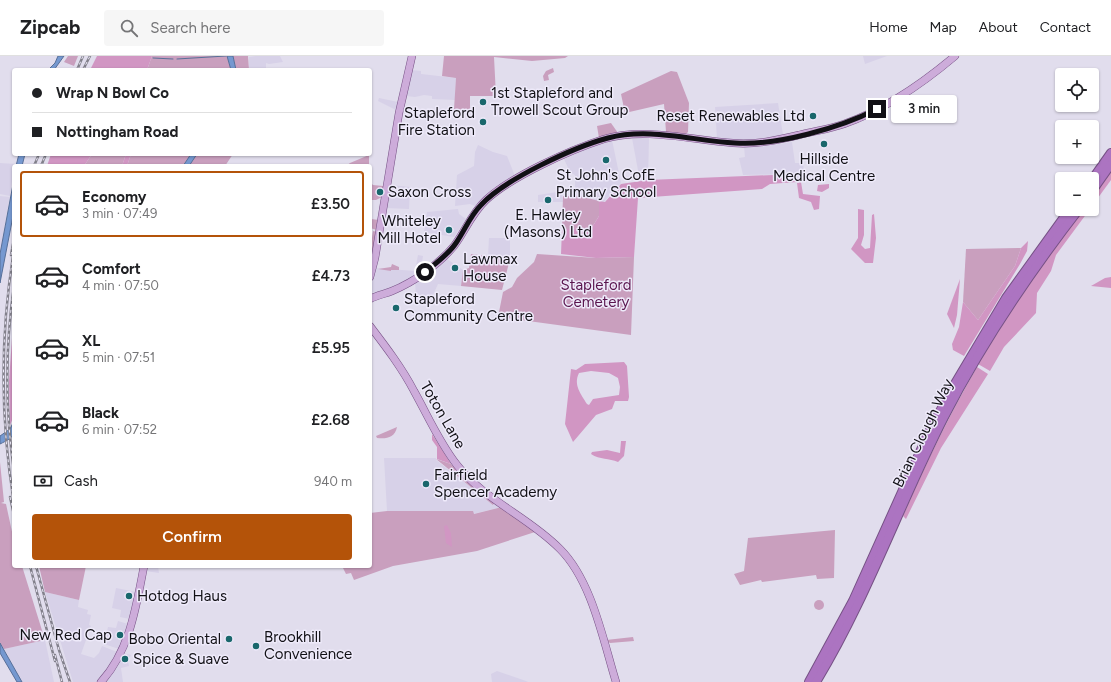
<!DOCTYPE html>
<meta charset="utf-8">
<style>
:root{--surface:#fff;--page:#f6f6f6;--text:#202124;--muted:#757577;--line:#e0e0e0;--accent:#b45309}
body{margin:0;font-family:Figtree,sans-serif;background:var(--page);color:var(--text);height:100vh;display:flex;flex-direction:column;font-size:15px;white-space:nowrap}
*{box-sizing:border-box;margin:0}
p{font-size:13px;color:var(--muted)}
.icon{flex:none;width:22px;height:22px;fill:none;stroke:currentColor;stroke-width:2;stroke-linecap:round;stroke-linejoin:round}
.map{position:relative;flex:1;overflow:hidden}
.sheet{position:absolute;left:12px;top:108px;width:360px;height:404px;display:flex;flex-direction:column;background:var(--surface);border-radius:4px;box-shadow:0 1px 3px #0004}
.sheet>*{flex:none}
.top-card{position:absolute;left:12px;top:12px;width:360px;height:88px;border-radius:4px;box-shadow:0 1px 3px #0004;display:grid;align-content:center;height:88px;padding:0 20px;background:var(--surface)}
.tools{position:absolute;left:1055px;top:12px;display:grid;gap:8px}
.tools a{display:grid;place-items:center;width:44px;height:44px;border-radius:4px;background:var(--surface);box-shadow:0 1px 3px #0004;font-size:20px}
.end{position:absolute;width:18px;height:18px;margin:-9px;border:5px solid #111015;background:#fff;box-shadow:0 0 0 2px #fff}
.from{border-radius:50%}
.bubble{position:absolute;height:28px;border-radius:4px;background:var(--surface);box-shadow:0 1px 3px #0004;font-size:13px;font-weight:600;line-height:28px;text-align:center}
.top-card b{display:flex;align-items:center;gap:14px;height:38px;font-size:15px}
.top-card b+b{border-top:1px solid var(--line)}
.top-card i{width:10px;height:10px;background:var(--text)}
ul{padding:7px 0 0;list-style:none}
li{display:flex;align-items:center;gap:12px;height:66px;margin:0 8px 6px;padding:0 12px;border:2px solid transparent;border-radius:4px}
li div{flex:1}
li b{display:block;font-size:15px}
li em{font-style:normal;font-weight:600}
li.selected{border-color:var(--accent)}
li>.icon{width:36px;height:36px;stroke-width:1.5}
.pay{display:flex;align-items:center;gap:10px;height:44px;padding:0 20px;font-size:15px}
.pay p{margin-inline-start:auto}
.button{display:flex;gap:8px;margin-top:auto;padding:8px 20px}
.button a{flex:1;height:46px;border-radius:4px;background:var(--accent);color:#fff;font-size:16px;font-weight:600;line-height:46px;text-align:center}
header{display:flex;align-items:center;gap:24px;box-sizing:border-box;height:56px;padding:0 20px;background:var(--surface);border-bottom:1px solid var(--line)}
header strong{font-size:19px}
nav{display:flex;gap:22px;margin-inline-start:auto;font-size:14px}
.search{width:280px;height:36px;background:var(--page);display:flex;align-items:center;gap:10px;box-sizing:border-box;padding:0 14px;border-radius:4px;color:var(--muted);font-size:15px}
.map>svg:first-child{display:block}
.built{fill:#d7d1e8}
.green{fill:#c99fbe}
.forest{fill:#d196c3;fill-rule:evenodd}
.water{fill:#7598d0;stroke:#576f98}
.lines{fill:none;stroke-linecap:round;stroke-linejoin:round}
.stream{stroke:#576f98;stroke-width:1}
.major-casing{stroke:#765185;stroke-width:8}
.highway-casing{stroke:#765185;stroke-width:10}
.major{stroke:#cdacda;stroke-width:7}
.highway{stroke:#ac74c1;stroke-width:8}
.rail-casing{stroke:#82808b;stroke-width:2.5}
.rail{stroke:#eeeafa;stroke-width:1;stroke-dasharray:3;stroke-linecap:butt}
.route{stroke:#111015;stroke-width:5}
.poi-dot{fill:#19676c;stroke:#eeeafa;stroke-width:1.5}
.labels{text-anchor:middle;stroke-width:3;stroke-linejoin:round;paint-order:stroke}
.poi-label{font-size:15px;fill:#111015;stroke:#eeeafa;text-anchor:start}
.park-label{font-size:15px;fill:#5a154e;stroke:#eeeafa}
.street-label{font-size:15px;fill:#111015;stroke:#eeeafa}
</style>
<header>
<strong>Zipcab</strong>
<div class="search"><svg class="icon" aria-label="search" viewBox="0 0 24 24"><circle cx="10" cy="10" r="6"/><path d="M15 15l6 6"/></svg>Search here</div>
<nav><a>Home</a><a>Map</a><a>About</a><a>Contact</a></nav>
</header>
<div class="map">
<svg width="1111" height="626" viewBox="0 0 1111 626">
<rect width="100%" height="100%" fill="#e1dded"/>
<g class="built">
<path d="M256,0H280L283,6L269,8L266,7V14H249V1Z"/>
<path d="M863,0H887L865,8Z"/>
<path d="M411,14L421,15V18L456,22L455,44L432,43V40L424,39L415,41L406,40Z"/>
<path d="M379,42L398,46L396,54L378,45Z"/>
<path d="M778,47L783,79L749,84L717,83L715,51Z"/>
<path d="M632,82H649L648,124L640,125Z"/>
<path d="M612,84L621,127L604,146L575,140V119L570,116L564,103L584,94Z"/>
<path d="M792,86L795,107H803L805,125L797,126L796,118L743,119L739,102L745,101L744,91H760Z"/>
<path d="M478,89L493,96L507,100L515,120L483,142L475,150L470,148L455,150L457,119L474,110L475,96Z"/>
<path d="M0,107L16,108L14,110L10,140L0,138Z"/>
<path d="M391,129L410,131L409,153L386,152Z"/>
<path d="M558,136L562,137L563,146H538V139Z"/>
<path d="M0,140L10,141L0,198Z"/>
<path d="M458,153L459,158L466,163L454,181L424,176L427,156Z"/>
<path d="M489,182H510V203L488,200Z"/>
<path d="M418,199L423,200L422,206L426,211L421,216L402,227L386,234L370,237L375,212L415,215Z"/>
<path d="M447,203L463,214L461,230L438,228L432,241L416,240L415,226Z"/>
<path d="M384,402H436V404L487,444L502,451L473,458V455H387Z"/>
<path d="M146,510H158L159,517L145,515Z"/>
<path d="M116,532L136,536L130,563L120,561L121,554L112,552Z"/>
<path d="M45,536L79,544L78,551L88,554L87,558L91,559L89,569L91,570L81,598L94,602L99,597L102,590L117,596L102,621L97,626H73Z"/>
<path d="M118,565L128,568L119,593L104,588L108,571L116,572Z"/>
<path d="M45,584L54,626H22L4,593Z"/>
<path d="M123,597L131,599L128,605L129,610L121,612L123,626H106Z"/>
<path d="M497,615L526,625L528,626H492L491,618Z"/>
</g>
<g class="green">
<path d="M68,0H78L74,10L64,6Z"/>
<path d="M152,0H227L231,14H147Z"/>
<path d="M233,0H248L249,14H236Z"/>
<path d="M444,0H568L565,2L532,5L494,1L496,40H470V54L454,53L456,22L442,20Z"/>
<path d="M553,12L554,16L548,19L549,24L544,25L543,20L546,15Z"/>
<path d="M671,15L677,16L689,47L688,76L686,78L666,76L664,48L625,57L621,38Z"/>
<path d="M611,67L618,77L599,82L597,70Z"/>
<path d="M92,98H126L122,110H84Z"/>
<path d="M131,98H191L183,110H127Z"/>
<path d="M197,98H233L225,110H189Z"/>
<path d="M369,99V110H346L350,107Z"/>
<path d="M370,126L373,129L383,130L382,141L376,144H370Z"/>
<path d="M563,140H580L599,145V160L591,173H562Z"/>
<path d="M371,163L379,164L377,174L370,172Z"/>
<path d="M373,175L377,176L373,195H370Z"/>
<path d="M1021,192L1015,210L978,264L963,246L966,193Z"/>
<path d="M471,198L510,203L502,234L461,230L463,214L469,212Z"/>
<path d="M537,198L596,202L634,201L631,279L498,261L503,236L512,231L517,222L534,206Z"/>
<path d="M392,208L399,211V214H391V215L378,213L391,211Z"/>
<path d="M397,371C395,382 386,383 377,382L376,380Z"/>
<path d="M436,403L451,408L465,423L494,447L493,449Z"/>
<path d="M0,406L4,446L1,447L6,448L14,485V510H22L45,584L4,593L0,587Z"/>
<path d="M502,451L535,476L477,495L393,510L354,524L351,517L346,518L342,510H370V457L387,455H473L474,458Z"/>
<path d="M835,474L834,522L817,523L816,519L762,526L761,524L740,529L734,518L744,515L748,482Z"/>
<path d="M39,510H86L79,544L45,536Z"/>
<circle cx="819" cy="549" r="5"/>
<path d="M633,581L634,585L610,587L606,584Z"/>
</g>
<g class="forest">
<path d="M97,0H152L147,14H90Z"/>
<path d="M51,98H92L84,110H47Z"/>
<path d="M126,98H131L127,110H122Z"/>
<path d="M1111,113V124L1092,150V139Z"/>
<path d="M796,118L797,126L770,128L762,133L638,142L634,201L596,202L561,198L562,173H591L599,160V145L605,146L621,128L648,124Z"/>
<path d="M801,126L803,138L820,140L819,153L814,154L811,146L799,142L797,127Z"/>
<path d="M829,128V132L822,136L817,135L818,129Z"/>
<path d="M858,153L864,154V179L861,189L865,193L870,192L872,159L874,158L876,182L873,207H865L851,193L858,182Z"/>
<path d="M1082,153H1090L1056,199L1051,215L1037,237L1036,257L1004,291L990,315L978,308L1026,231Z"/>
<path d="M1028,185L1027,195L1020,208L964,300L953,294L952,288L959,271L963,246L978,264L1015,210L1021,192Z"/>
<path d="M1111,221V232L1091,230L1105,222Z"/>
<path d="M960,223L957,259L954,272L947,258Z"/>
<path d="M14,254V360L10,369L9,325Z"/>
<path d="M624,306L627,310L629,341L628,345H615L612,353L596,359L573,386L565,368L571,313L576,314L585,308ZM591,315L609,317L618,322L620,331L619,339L593,343L589,349L587,348C581,338 573,329 579,317Z"/>
<path d="M977,311L988,318L941,392L906,463L903,460C925,409 949,360 977,311Z"/>
<path d="M432,378L451,408L437,403V391L432,384Z"/>
<path d="M621,385H626L624,400L618,406C609,402 600,404 591,398L592,396L607,394L620,397Z"/>
<path d="M447,469L451,477L452,491L446,487L444,470Z"/>
</g>
<g class="water">
<path d="M58,0H64L54,14H48L55,7Z"/>
<path d="M227,0H233L236,14H231Z"/>
<path d="M19,98H25L22,110H16Z"/>
<path d="M191,98H197L189,110H183Z"/>
<path d="M14,123V155L0,227V198Z"/>
<path d="M14,365C14,381 14,381 0,388V380L10,373Z"/>
<path d="M0,587L22,626H17L0,597Z"/>
</g>
<g class="lines">
<g class="stream">
<path d="M153,2L173,3"/>
<path d="M177,3L226,0"/>
</g>
<defs>
<g id="major">
<path d="M370,221L375,202L399,57L412,0"/>
<path d="M370,243C377,239 385,238 392,235C414,226 438,209 454,190C465,175 472,157 486,144C512,120 570,94 604,83C645,71 691,84 733,87C755,89 778,84 799,79C814,75 830,73 844,68C884,54 923,27 955,0"/>
<path d="M370,270C386,291 402,312 414,335C428,360 439,386 457,409C484,444 529,461 560,493C592,525 603,584 616,626"/>
<path d="M101,626C130,594 136,551 144,510"/>
</g>
<g id="highway">
<path d="M1092,124L1111,97"/>
<path d="M1092,135L1111,108"/>
<path d="M809,626L853,545L929,376L953,331L1006,242L1070,153"/>
<path d="M816,626C867,542 899,449 944,361C982,287 1028,219 1079,153"/>
</g>
</defs>
<use href="#major" class="major-casing"/>
<use href="#highway" class="highway-casing"/>
<use href="#major" class="major"/>
<use href="#highway" class="highway"/>
<defs>
<g id="rail">
<path d="M77,14L83,0"/>
<path d="M83,14L90,0"/>
<path d="M34,110L39,98"/>
<path d="M41,110L46,98"/>
<path d="M14,194C0,278 0,362 14,447"/>
<path d="M11,199L14,183"/>
<path d="M14,230C5,292 5,353 14,415"/>
<path d="M10,441L14,459"/>
<path d="M30,510L55,605"/>
<path d="M36,510L59,594L70,626"/>
<path d="M55,599L62,626"/>
</g>
</defs>
<use href="#rail" class="rail-casing"/>
<use href="#rail" class="rail"/>
</g>
<g class="lines">
<path class="route" d="M425,216C436,207 448,199 456,187C465,174 470,160 481,149C505,123 574,91 608,82C649,71 694,85 735,87C776,90 840,72 877,53"/>
</g>
<g class="poi-dot">
<circle cx="483" cy="46" r="4"/>
<circle cx="813" cy="60" r="4"/>
<circle cx="483" cy="66" r="4"/>
<circle cx="824" cy="88" r="4"/>
<circle cx="606" cy="104" r="4"/>
<circle cx="380" cy="136" r="4"/>
<circle cx="548" cy="144" r="4"/>
<circle cx="449" cy="174" r="4"/>
<circle cx="455" cy="212" r="4"/>
<circle cx="396" cy="252" r="4"/>
<circle cx="426" cy="428" r="4"/>
<circle cx="129" cy="540" r="4"/>
<circle cx="120" cy="579" r="4"/>
<circle cx="229" cy="583" r="4"/>
<circle cx="256" cy="590" r="4"/>
<circle cx="125" cy="603" r="4"/>
</g>
<g class="labels">
<g class="poi-label">
<text x="491" y="42">1st Stapleford and<tspan x="491" dy="17">Trowell Scout Group</tspan></text>
<text x="475" y="62" text-anchor="end">Stapleford<tspan x="475" dy="17">Fire Station</tspan></text>
<text x="805" y="65" text-anchor="end">Reset Renewables Ltd</text>
<text x="824" y="108" text-anchor="middle">Hillside<tspan x="824" dy="17">Medical Centre</tspan></text>
<text x="606" y="124" text-anchor="middle">St John's CofE<tspan x="606" dy="17">Primary School</tspan></text>
<text x="388" y="141">Saxon Cross</text>
<text x="548" y="164" text-anchor="middle">E. Hawley<tspan x="548" dy="17">(Masons) Ltd</tspan></text>
<text x="441" y="170" text-anchor="end">Whiteley<tspan x="441" dy="17">Mill Hotel</tspan></text>
<text x="463" y="208">Lawmax<tspan x="463" dy="17">House</tspan></text>
<text x="404" y="248">Stapleford<tspan x="404" dy="17">Community Centre</tspan></text>
<text x="434" y="424">Fairfield<tspan x="434" dy="17">Spencer Academy</tspan></text>
<text x="137" y="545">Hotdog Haus</text>
<text x="112" y="584" text-anchor="end">New Red Cap</text>
<text x="264" y="586">Brookhill<tspan x="264" dy="17">Convenience</tspan></text>
<text x="221" y="588" text-anchor="end">Bobo Oriental</text>
<text x="133" y="608">Spice &amp; Suave</text>
</g>
<g class="park-label">
<text x="596" y="234">Stapleford<tspan x="596" dy="17">Cemetery</tspan></text>
</g>
<g class="street-label">
<text transform="translate(443 359) rotate(60)" y="5">Toton Lane</text>
<text transform="translate(923 377) rotate(-64)" y="5">Brian Clough Way</text>
</g>
</g>
</svg>
<div class="tools">
<a><svg class="icon" aria-label="locate" viewBox="0 0 24 24"><circle cx="12" cy="12" r="6"/><path d="M12 2v4M12 18v4M2 12h4M18 12h4"/></svg></a>
<a>+</a>
<a>−</a>
</div>
<i class="end from" style="left:425px;top:216px"></i>
<i class="end" style="left:877px;top:53px"></i>
<div class="bubble" style="left:891px;top:39px;width:66px">3 min</div>
<div class="top-card">
<b><i class="from"></i>Wrap N Bowl Co</b>
<b><i></i>Nottingham Road</b>
</div>
<section class="sheet">
<ul>
<li class="selected"><svg class="icon" aria-label="car" viewBox="0 0 24 24"><path d="M5 17H2v-5l4-1 3-4h7l3 4 3 1v5h-3M9 17h6M6 11h13"/><circle cx="7" cy="17" r="2"/><circle cx="17" cy="17" r="2"/></svg><div><b>Economy</b><p>3 min · 07:49</p></div><em>£3.50</em></li>
<li><svg class="icon" aria-label="car" viewBox="0 0 24 24"><path d="M5 17H2v-5l4-1 3-4h7l3 4 3 1v5h-3M9 17h6M6 11h13"/><circle cx="7" cy="17" r="2"/><circle cx="17" cy="17" r="2"/></svg><div><b>Comfort</b><p>4 min · 07:50</p></div><em>£4.73</em></li>
<li><svg class="icon" aria-label="car" viewBox="0 0 24 24"><path d="M5 17H2v-5l4-1 3-4h7l3 4 3 1v5h-3M9 17h6M6 11h13"/><circle cx="7" cy="17" r="2"/><circle cx="17" cy="17" r="2"/></svg><div><b>XL</b><p>5 min · 07:51</p></div><em>£5.95</em></li>
<li><svg class="icon" aria-label="car" viewBox="0 0 24 24"><path d="M5 17H2v-5l4-1 3-4h7l3 4 3 1v5h-3M9 17h6M6 11h13"/><circle cx="7" cy="17" r="2"/><circle cx="17" cy="17" r="2"/></svg><div><b>Black</b><p>6 min · 07:52</p></div><em>£2.68</em></li>
</ul>
<div class="pay"><svg class="icon" aria-label="cash" viewBox="0 0 24 24"><path d="M3 7h18v10H3z"/><circle cx="12" cy="12" r="2"/></svg>Cash<p>940 m</p></div>
<div class="button"><a>Confirm</a></div>
</section>
</div>
